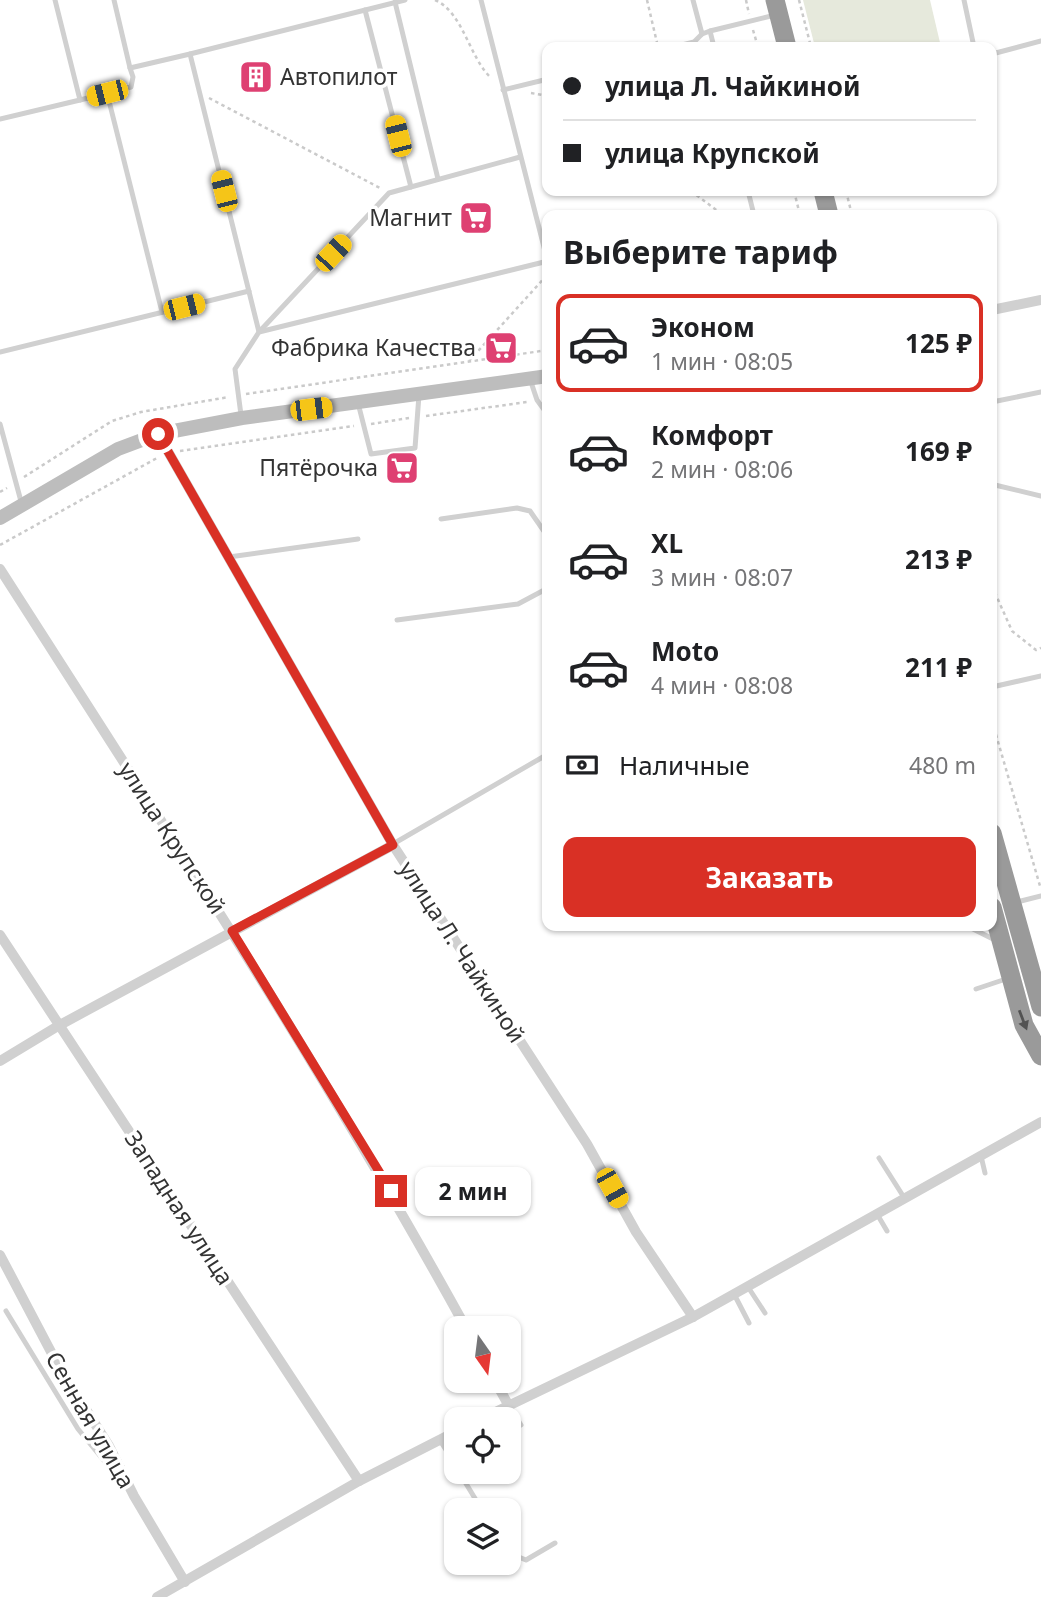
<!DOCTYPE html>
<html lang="ru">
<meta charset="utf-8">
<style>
:root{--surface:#fff;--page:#f2f2f2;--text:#202124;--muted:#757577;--line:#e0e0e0;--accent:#d93025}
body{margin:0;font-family:"Noto Sans",sans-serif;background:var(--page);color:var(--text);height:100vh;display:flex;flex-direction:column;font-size:26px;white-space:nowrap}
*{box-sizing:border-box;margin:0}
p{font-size:23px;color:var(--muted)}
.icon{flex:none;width:38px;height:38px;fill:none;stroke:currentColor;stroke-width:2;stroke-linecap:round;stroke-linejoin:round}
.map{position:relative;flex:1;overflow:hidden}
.details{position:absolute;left:542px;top:210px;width:455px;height:721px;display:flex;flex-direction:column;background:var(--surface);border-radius:14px;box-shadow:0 2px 5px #0004}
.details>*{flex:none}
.hud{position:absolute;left:542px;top:42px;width:455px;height:154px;border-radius:14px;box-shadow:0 2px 5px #0004;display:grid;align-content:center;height:154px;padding:0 21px;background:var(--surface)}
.needle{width:46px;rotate:166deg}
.controls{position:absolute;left:444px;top:1316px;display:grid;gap:14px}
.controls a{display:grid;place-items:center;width:77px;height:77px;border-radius:14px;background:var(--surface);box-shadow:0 2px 5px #0004;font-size:35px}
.end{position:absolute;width:32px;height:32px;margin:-16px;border:9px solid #d93025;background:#fff;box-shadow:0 0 0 4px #fff}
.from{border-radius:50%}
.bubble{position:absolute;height:49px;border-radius:14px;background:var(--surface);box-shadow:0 2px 5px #0004;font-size:23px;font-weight:700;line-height:49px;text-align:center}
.car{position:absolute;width:21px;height:42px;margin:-21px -10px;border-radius:9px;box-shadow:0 0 5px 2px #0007;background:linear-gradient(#f5c518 24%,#345 0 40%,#f5c518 0 76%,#345 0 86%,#f5c518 0)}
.hud b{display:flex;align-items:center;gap:24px;height:66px;font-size:26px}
.hud b+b{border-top:2px solid var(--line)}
.hud i{width:18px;height:18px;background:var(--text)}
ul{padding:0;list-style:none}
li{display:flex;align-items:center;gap:21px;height:98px;margin:0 14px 10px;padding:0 7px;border:4px solid transparent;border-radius:14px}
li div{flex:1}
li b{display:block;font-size:26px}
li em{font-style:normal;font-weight:700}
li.current{border-color:var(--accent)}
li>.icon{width:63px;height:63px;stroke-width:1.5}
h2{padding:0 21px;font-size:32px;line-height:84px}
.pay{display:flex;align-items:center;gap:18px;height:77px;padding:0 21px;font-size:26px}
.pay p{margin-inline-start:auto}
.action{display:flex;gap:14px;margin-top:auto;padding:14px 21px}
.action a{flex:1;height:80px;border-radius:14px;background:var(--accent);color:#fff;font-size:28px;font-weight:700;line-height:80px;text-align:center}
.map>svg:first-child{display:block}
.green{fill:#e6e9dc}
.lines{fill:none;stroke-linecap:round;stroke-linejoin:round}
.path{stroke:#cacaca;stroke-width:2.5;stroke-dasharray:3.5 3.5;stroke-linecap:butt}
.lane{stroke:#d0d0d0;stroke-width:5}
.street{stroke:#d0d0d0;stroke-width:10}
.secondary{stroke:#bdbdbd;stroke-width:14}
.highway{stroke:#9a9a9a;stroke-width:19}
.oneway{fill:#525252}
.route{stroke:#d93025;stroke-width:9}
.labels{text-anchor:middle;stroke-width:7;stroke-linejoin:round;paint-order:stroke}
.poi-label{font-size:23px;fill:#333;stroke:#fff;text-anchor:end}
.street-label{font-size:23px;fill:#333;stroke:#fff}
</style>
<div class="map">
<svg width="1041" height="1597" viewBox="0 0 1041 1597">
<rect width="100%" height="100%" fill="#fff"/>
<path class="green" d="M803,0H930L941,47H815Z"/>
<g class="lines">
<g class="path">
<path d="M435,0C463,12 469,57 491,78"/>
<path d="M647,0L658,47"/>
<path d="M746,0L749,14"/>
<path d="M799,0L811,47"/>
<path d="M753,30L758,47"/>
<path d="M531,93L548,96"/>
<path d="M209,98L380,188"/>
<path d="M691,191L723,215"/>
<path d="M794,191L800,215"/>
<path d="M846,191L852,215"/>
<path d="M469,361L548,274"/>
<path d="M246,394L548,350"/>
<path d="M426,416L527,402"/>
<path d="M371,424L409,418"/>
<path d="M180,451L354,426"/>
<path d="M24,477L112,421L141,412L229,397"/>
<path d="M0,492L7,488"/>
<path d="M0,545L157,458"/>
<path d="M992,586L1012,631L1036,650L1041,648"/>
<path d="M992,721L1040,886"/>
</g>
<g class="lane">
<path d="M55,0L80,100L131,87L133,77L130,68"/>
<path d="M114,0L130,68L190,54"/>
<path d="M405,0L190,54L259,332L389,193L520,157"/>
<path d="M481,0L547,259"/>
<path d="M693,0L702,34L710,31"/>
<path d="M964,0L974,47"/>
<path d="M395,2L438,179"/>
<path d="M365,10L411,187"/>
<path d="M674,47L694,42L702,34"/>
<path d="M714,47L710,31L775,15"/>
<path d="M992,54L1041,41"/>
<path d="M503,90L548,79"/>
<path d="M107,93L162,312"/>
<path d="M0,119L80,100"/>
<path d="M748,191L754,215"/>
<path d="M0,352L249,291"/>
<path d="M531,382L537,400L548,415"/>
<path d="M992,402L1041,392"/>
<path d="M358,403L371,454L415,448L419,395"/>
<path d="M241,415L235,369L259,332L548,261"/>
<path d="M0,424L22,505"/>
<path d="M992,474L995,485L1041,496"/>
<path d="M441,519L517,508L530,511L548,537"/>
<path d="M229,557L358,539"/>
<path d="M397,620L518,604L548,588"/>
<path d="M992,687L1041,676"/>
<path d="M393,844L548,754"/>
<path d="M1017,902L1041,896"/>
<path d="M967,926L995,940"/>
<path d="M976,989L1006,979"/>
<path d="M981,1156L985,1173"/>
<path d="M879,1158L905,1199"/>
<path d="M877,1214L887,1231"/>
<path d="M748,1287L765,1313"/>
<path d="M734,1294L749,1323"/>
<path d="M6,1311L78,1429L124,1485"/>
<path d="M509,1406L521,1425"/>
<path d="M439,1439L457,1467"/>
<path d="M459,1472L482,1510"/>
<path d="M509,1553L526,1560L555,1543"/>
</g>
<g class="street">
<path d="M992,310L1041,300"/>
<path d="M158,434L393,845L587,1144L636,1232L693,1317"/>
<path d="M0,569C160,819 323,1068 466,1328"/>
<path d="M0,935L359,1481"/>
<path d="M0,1061L58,1026L393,845"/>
<path d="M0,1255L59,1367L109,1446L134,1496L185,1582"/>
<path d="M495,1381L509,1406"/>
<path d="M481,1419L693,1317L1041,1122"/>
<path d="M157,1597L359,1481L457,1431"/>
</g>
<path class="secondary" d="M0,518L118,449L158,434L242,418L548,376"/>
<g class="highway">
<path d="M775,0L787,47"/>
<path d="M823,191L829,215"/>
<path d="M992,833L1041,1007"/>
<path d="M992,907L1024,1025L1041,1056"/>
</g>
</g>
<defs><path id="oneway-solid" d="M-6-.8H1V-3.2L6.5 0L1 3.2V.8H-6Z" transform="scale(1.75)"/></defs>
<use class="oneway" href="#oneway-solid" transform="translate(1023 1020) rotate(69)"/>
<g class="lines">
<path class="route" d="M158,434L393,845L232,931L391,1191"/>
</g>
<defs>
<symbol id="building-square" viewBox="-11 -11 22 22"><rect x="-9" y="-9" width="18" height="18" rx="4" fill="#de4072" stroke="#fff"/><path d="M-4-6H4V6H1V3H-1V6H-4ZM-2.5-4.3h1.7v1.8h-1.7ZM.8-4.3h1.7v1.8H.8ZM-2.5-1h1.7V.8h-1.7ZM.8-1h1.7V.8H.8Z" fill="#fff"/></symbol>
<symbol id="supermarket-square" viewBox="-11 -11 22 22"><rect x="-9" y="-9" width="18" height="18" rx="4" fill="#de4072" stroke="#fff"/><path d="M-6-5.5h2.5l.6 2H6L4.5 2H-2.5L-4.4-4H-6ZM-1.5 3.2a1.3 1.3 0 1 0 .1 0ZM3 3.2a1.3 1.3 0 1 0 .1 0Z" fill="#fff"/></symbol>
</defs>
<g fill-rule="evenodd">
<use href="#building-square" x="237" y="58" width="38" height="38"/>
<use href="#supermarket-square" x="457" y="199" width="38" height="38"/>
<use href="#supermarket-square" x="482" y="329" width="38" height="38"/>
<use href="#supermarket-square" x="383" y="449" width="38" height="38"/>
</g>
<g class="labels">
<g class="poi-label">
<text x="280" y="85" text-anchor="start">Автопилот</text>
<text x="452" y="226">Магнит</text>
<text x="476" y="356">Фабрика Качества</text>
<text x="378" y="476">Пятёрочка</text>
</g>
<g class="street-label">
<text transform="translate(172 838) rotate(57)" y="8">улица Крупской</text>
<text transform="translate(462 952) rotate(57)" y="8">улица Л. Чайкиной</text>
<text transform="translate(179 1208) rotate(57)" y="8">Западная улица</text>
<text transform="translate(90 1420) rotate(60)" y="8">Сенная улица</text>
</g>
</g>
</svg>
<div class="controls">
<a><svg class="needle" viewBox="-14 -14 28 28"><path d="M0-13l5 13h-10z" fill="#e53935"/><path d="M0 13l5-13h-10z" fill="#757577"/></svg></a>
<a><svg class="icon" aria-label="locate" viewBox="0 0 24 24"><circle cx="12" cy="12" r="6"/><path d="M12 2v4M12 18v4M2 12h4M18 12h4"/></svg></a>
<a><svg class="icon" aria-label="layers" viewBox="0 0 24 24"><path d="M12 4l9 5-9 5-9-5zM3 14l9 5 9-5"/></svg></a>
</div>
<i class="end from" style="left:158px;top:434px"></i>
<i class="end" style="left:391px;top:1191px"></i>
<div class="bubble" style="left:415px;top:1167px;width:116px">2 мин</div>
<i class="car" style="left:107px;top:93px;rotate:256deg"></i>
<i class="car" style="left:398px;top:136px;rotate:346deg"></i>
<i class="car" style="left:224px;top:191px;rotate:346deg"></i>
<i class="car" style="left:333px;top:253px;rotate:43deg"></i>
<i class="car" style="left:184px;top:307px;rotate:76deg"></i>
<i class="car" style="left:311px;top:409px;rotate:83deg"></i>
<i class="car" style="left:612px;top:1188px;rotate:151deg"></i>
<div class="hud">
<b><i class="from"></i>улица Л. Чайкиной</b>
<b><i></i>улица Крупской</b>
</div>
<section class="details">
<h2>Выберите тариф</h2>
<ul>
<li class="current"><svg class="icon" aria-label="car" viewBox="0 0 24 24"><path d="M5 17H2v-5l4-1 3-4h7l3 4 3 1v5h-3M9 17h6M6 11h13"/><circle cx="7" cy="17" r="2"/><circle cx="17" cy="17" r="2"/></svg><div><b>Эконом</b><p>1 мин · 08:05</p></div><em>125 ₽</em></li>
<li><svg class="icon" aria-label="car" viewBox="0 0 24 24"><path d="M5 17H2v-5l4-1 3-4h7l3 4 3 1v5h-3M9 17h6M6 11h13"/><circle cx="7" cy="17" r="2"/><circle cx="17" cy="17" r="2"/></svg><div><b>Комфорт</b><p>2 мин · 08:06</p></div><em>169 ₽</em></li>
<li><svg class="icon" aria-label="car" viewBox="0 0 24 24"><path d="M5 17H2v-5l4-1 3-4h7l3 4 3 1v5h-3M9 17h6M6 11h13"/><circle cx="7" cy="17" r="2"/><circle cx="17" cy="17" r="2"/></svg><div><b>XL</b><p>3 мин · 08:07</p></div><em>213 ₽</em></li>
<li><svg class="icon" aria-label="car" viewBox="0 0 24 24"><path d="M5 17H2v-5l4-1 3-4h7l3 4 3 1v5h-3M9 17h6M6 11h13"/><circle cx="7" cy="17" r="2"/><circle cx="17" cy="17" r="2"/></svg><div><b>Moto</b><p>4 мин · 08:08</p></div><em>211 ₽</em></li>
</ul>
<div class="pay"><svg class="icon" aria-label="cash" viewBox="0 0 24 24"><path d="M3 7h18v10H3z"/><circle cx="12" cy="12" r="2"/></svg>Наличные<p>480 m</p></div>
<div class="action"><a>Заказать</a></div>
</section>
</div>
